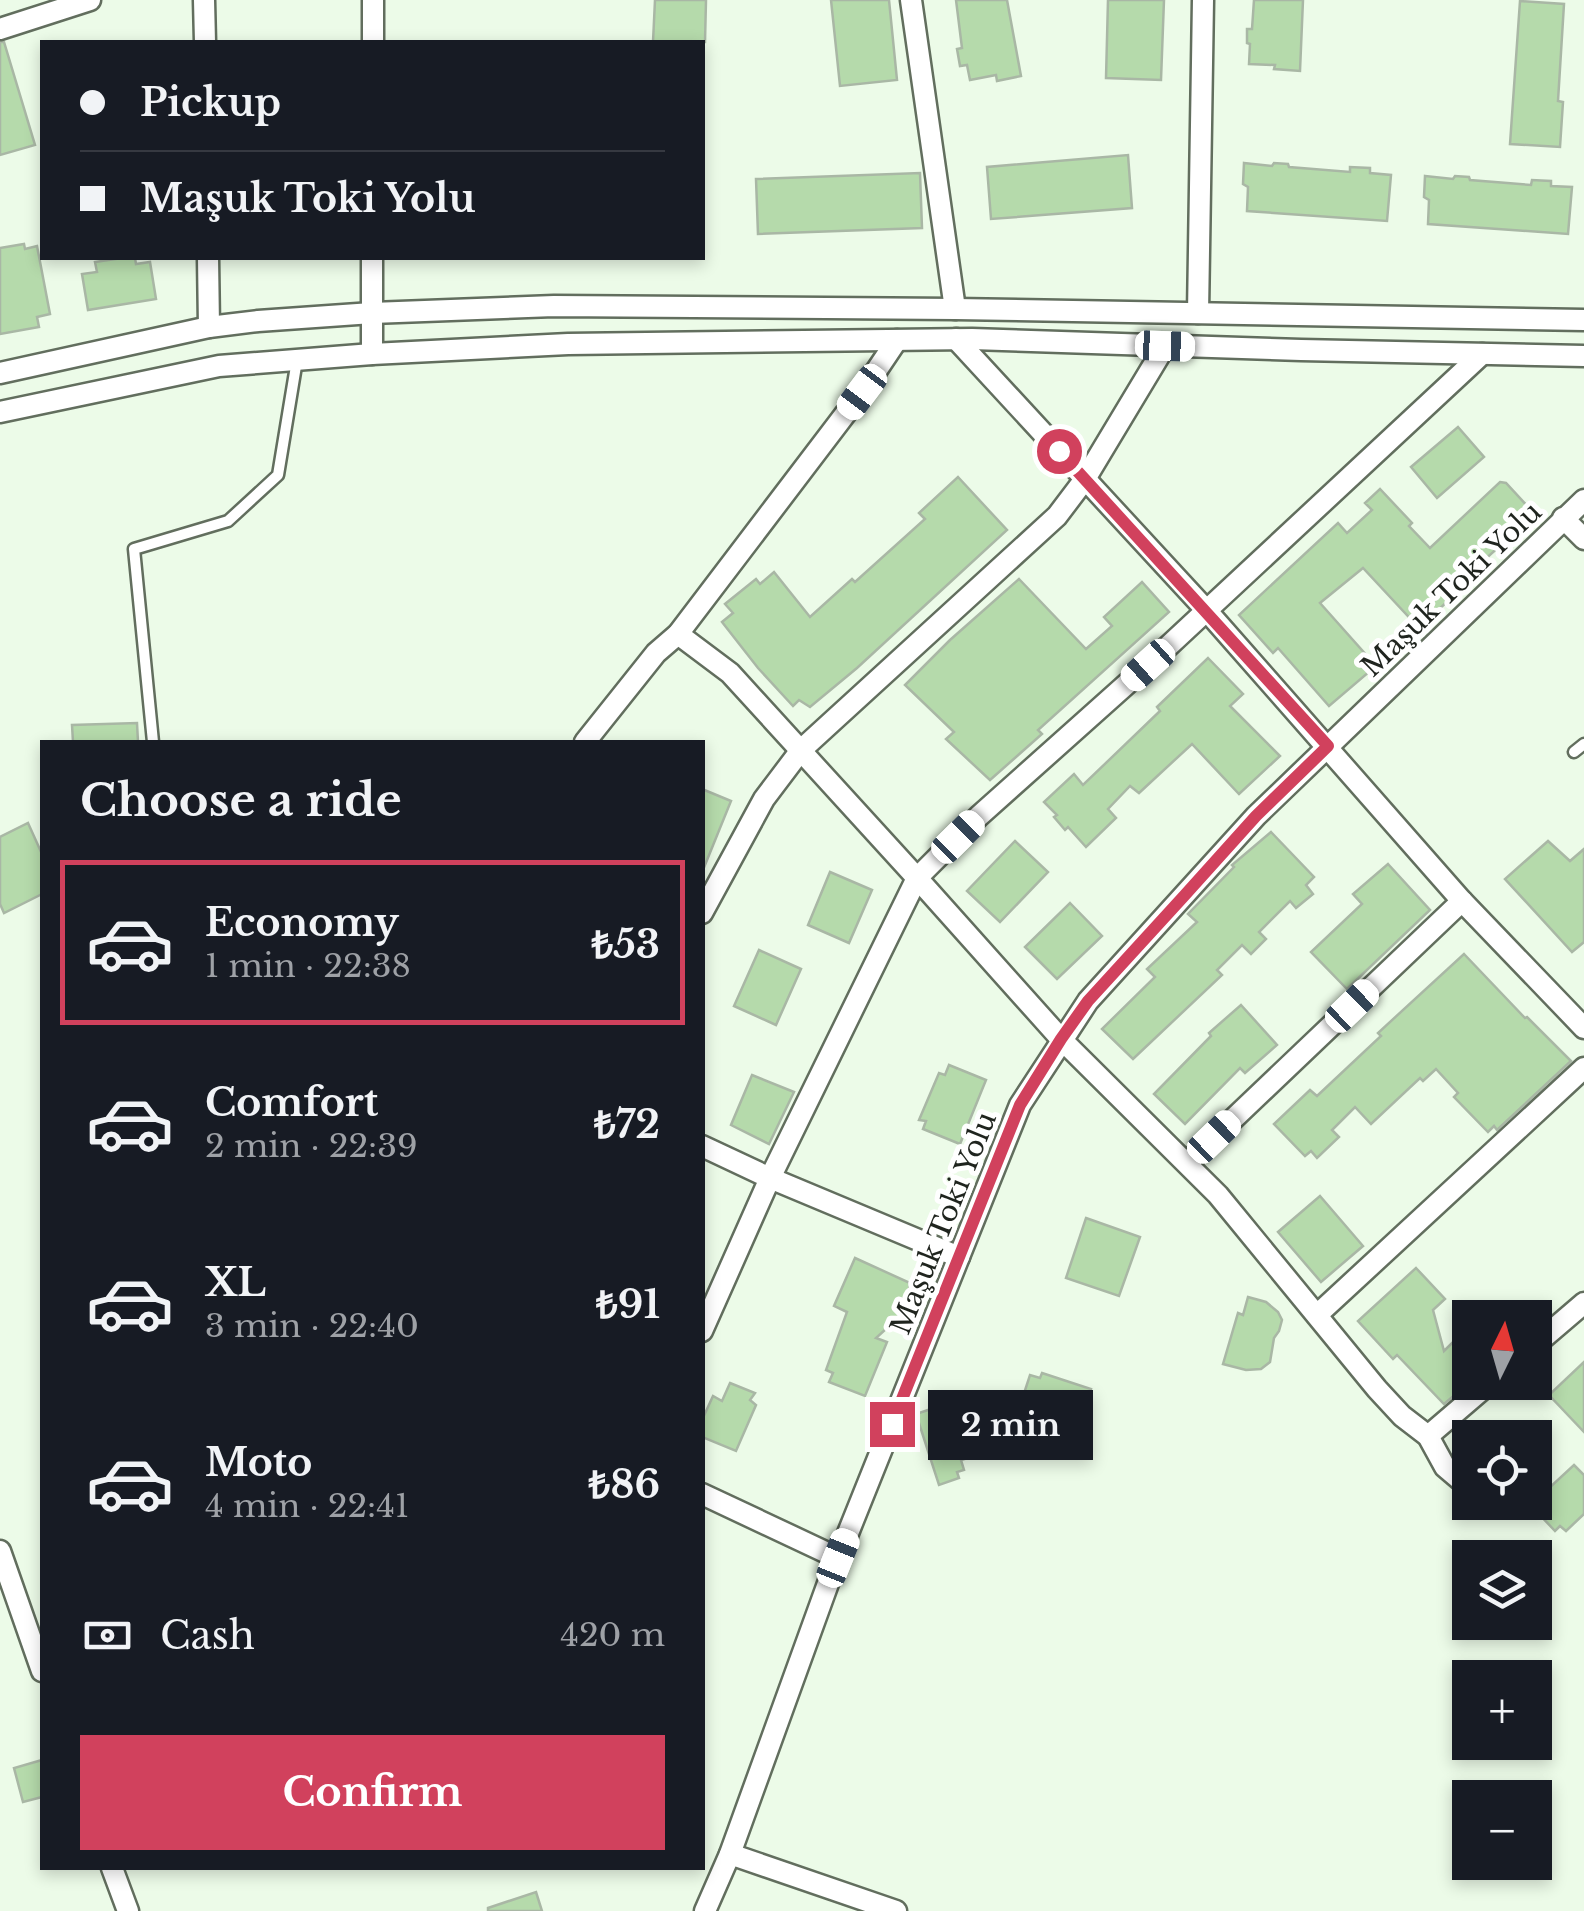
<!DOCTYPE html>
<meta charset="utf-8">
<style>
:root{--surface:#171b24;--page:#20242c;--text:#f1f3f6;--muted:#9ea1a6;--line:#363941;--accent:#d1415d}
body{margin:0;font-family:"Libre Baskerville",serif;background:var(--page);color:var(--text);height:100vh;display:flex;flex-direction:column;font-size:38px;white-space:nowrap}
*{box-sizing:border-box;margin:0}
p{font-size:32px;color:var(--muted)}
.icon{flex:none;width:55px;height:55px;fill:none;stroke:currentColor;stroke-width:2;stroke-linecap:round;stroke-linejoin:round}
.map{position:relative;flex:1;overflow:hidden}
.panel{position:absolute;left:40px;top:740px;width:665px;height:1130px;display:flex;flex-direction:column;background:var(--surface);border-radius:0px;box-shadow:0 5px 15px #0003}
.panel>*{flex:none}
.top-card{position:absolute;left:40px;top:40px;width:665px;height:220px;border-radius:0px;box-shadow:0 5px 15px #0003;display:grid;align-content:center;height:220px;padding:0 40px;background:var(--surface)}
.needle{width:65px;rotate:5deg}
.fabs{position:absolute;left:1452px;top:1300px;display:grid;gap:20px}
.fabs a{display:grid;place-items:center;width:100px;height:100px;border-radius:0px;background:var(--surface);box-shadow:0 5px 15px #0003;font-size:50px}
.end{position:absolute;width:45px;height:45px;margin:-22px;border:12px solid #d1415d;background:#fff;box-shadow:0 0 0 5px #fff}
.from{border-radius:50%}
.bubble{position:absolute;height:70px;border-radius:0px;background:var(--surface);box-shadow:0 5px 15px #0003;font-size:32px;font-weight:700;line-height:70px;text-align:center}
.car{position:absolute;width:30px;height:60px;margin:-30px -15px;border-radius:12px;box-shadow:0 0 8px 2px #0007;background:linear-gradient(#fff 24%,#345 0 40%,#fff 0 76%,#345 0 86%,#fff 0)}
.top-card b{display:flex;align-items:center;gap:35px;height:95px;font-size:38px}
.top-card b+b{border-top:2px solid var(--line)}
.top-card i{width:25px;height:25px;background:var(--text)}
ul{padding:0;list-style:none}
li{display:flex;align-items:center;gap:30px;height:165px;margin:0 20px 15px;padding:0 20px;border:5px solid transparent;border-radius:0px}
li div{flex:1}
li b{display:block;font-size:38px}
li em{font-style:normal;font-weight:700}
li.selected{border-color:var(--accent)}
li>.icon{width:90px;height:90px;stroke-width:1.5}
h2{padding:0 40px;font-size:45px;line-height:120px}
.pay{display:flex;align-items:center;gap:25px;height:110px;padding:0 40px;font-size:38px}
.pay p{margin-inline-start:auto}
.action{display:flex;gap:20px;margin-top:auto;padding:20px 40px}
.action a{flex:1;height:115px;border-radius:0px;background:var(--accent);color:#fff;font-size:40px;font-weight:700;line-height:115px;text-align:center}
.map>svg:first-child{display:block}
.building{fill:#b5daab;stroke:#a9b7a5;stroke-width:2.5}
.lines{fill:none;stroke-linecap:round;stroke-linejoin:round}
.lane-casing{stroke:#626e5e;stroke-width:15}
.street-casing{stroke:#626e5e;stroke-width:25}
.lane{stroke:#fff;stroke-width:10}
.street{stroke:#fff;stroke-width:20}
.route{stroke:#d1415d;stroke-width:12}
.labels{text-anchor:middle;stroke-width:10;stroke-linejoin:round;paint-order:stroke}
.street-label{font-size:28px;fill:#1f241e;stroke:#fff}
</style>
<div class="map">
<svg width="1584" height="1911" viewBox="0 0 1584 1911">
<rect width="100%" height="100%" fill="#ecfbe8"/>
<g class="building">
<path d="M655,0H706L705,42H653Z"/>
<path d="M831,0H889L897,80L840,86Z"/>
<path d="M956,0H1007L1021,76L997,81L996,75L970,80L967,65L960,66L957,49L962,48Z"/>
<path d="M1108,0H1164L1161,80L1106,78Z"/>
<path d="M1254,0H1303L1300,71L1274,69L1275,65L1249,64L1250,44L1247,43V29H1252Z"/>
<path d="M1520,1L1564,4L1558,101L1563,102L1560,147L1510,144Z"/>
<path d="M0,42H4L35,145L0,155Z"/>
<path d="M1128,155L1132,208L991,219L987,167Z"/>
<path d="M1244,163L1272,166L1274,163L1288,164L1289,167L1350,172V167L1370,168V173L1391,175L1387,221L1247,211L1248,187L1243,184Z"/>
<path d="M920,173L922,228L758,234L756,179Z"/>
<path d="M1425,176L1453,179L1455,176L1469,177L1470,180L1531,185L1532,180L1551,181V186L1572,187L1568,234L1428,224L1429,200L1424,197Z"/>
<path d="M24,244L25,249L37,246L50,314L37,317L39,327L0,334V248Z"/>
<path d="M122,258H135L136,264L150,262L156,299L88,310L82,274L97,272L95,262Z"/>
<path d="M1458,427L1484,457L1437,498L1411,467Z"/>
<path d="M958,477L1007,530L857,668L810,707L799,700L793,706L758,668L722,622L733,613L725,604L756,579L760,584L774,572L810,617L852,579L855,582L925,519L919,513Z"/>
<path d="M1500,482L1506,483L1532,511V517L1461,581L1465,585L1419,628L1363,568L1320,603L1376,666L1329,706L1278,648L1273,653L1239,615L1338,523L1347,533L1372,510L1365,503L1380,489L1412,523L1409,526L1430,548Z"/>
<path d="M1019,579L1086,649L1112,626L1104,617L1142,582L1169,612L1038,730L1042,734L990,780L946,739L954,732L905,685L950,640Z"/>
<path d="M1208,658L1243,694L1230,706L1280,756L1239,794L1192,744L1139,793L1130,786L1108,809L1116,818L1086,847L1068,827L1065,830L1054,817L1057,815L1044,802L1074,774L1083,785L1160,711L1157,707Z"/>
<path d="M137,723L138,742H73L72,725Z"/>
<path d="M702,789L731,801L703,870H702Z"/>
<path d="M28,823L42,854V894L4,913L0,904V837Z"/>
<path d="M1271,832L1314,877L1306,885L1313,894L1296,908L1290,901L1259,932L1266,939L1251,954L1242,945L1217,970L1222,975L1133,1059L1102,1029L1155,977L1147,969L1197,922L1188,914L1234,867L1232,865Z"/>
<path d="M1015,841L1048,872L1000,922L967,891Z"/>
<path d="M1548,841L1570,861L1584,849V942L1572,952L1505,879Z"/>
<path d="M1388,864L1430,910L1347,989L1311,952L1362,904L1353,894Z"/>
<path d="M830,872L872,890L849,943L808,925Z"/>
<path d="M1070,903L1102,936L1057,979L1025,947Z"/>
<path d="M759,950L801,969L776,1025L734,1006Z"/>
<path d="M1464,954L1525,1018L1527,1017L1571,1061L1497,1130L1494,1126L1488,1132L1454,1097L1458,1093L1436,1069L1423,1081L1420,1078L1371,1124L1355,1107L1332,1130L1339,1137L1317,1158L1311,1151L1305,1156L1274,1124L1310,1090L1317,1096L1381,1036L1378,1033Z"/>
<path d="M1241,1005L1277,1045L1245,1073L1240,1068L1185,1124L1154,1094L1211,1036L1209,1033Z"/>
<path d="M949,1065L986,1080L960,1144L923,1129L926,1121L919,1120L939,1073L945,1075Z"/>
<path d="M752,1075L794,1092L769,1144L731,1125Z"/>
<path d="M1320,1196L1363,1246L1321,1282L1278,1232Z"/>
<path d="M1086,1218L1140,1237L1119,1296L1066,1278Z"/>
<path d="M855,1258L910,1283L907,1303L898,1318L876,1338L887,1342L865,1396L829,1382L833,1373L826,1370L847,1312L834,1306Z"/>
<path d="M1416,1268L1445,1299L1433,1310L1444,1351L1453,1342L1470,1359V1382L1444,1404L1397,1355L1393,1359L1358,1321Z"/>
<path d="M1248,1297L1266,1302L1278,1312L1282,1320L1279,1331L1274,1338L1270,1362L1261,1369L1246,1370L1223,1364L1238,1313L1243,1315Z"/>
<path d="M1584,1362V1432L1549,1395Z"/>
<path d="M1042,1373L1091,1389L1070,1452L1011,1433L1030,1375L1040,1378Z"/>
<path d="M730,1383L755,1393L750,1400L756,1405L736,1451L702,1437V1420L713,1396L722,1401Z"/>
<path d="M940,1406L941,1411L946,1409L950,1421L959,1418L972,1457L961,1460L964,1470L957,1472L959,1478L939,1485L916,1414Z"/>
<path d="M1574,1465L1584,1475V1514L1566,1531L1560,1526L1555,1531L1538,1513L1542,1509L1535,1501Z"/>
<path d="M42,1760V1797L23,1802L14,1768Z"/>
<path d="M536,1892L542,1911H488V1908Z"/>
</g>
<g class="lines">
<defs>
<g id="lane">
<path d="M153,742L134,549L228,521L278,475L297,360"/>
<path d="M1574,752L1584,744"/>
</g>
<g id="street">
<path d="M204,0L205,42"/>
<path d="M911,0L955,309"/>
<path d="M0,29L90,0"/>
<path d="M373,42V0"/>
<path d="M208,258L209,327"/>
<path d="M1198,313L1203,0"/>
<path d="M956,339L1207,611L1462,901L1584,1028"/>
<path d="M372,354V258"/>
<path d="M0,373L209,327L258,321L372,313L554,306L955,309L1584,320"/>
<path d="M0,412L219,366L372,354L568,344L972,339L1301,350L1584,356"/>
<path d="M1563,518L1584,539"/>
<path d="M678,634L730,673L917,878L1061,1039L1218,1195L1377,1389L1402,1416L1428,1436L1445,1467L1465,1484"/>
<path d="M585,742L656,653L678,634L862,392L897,340"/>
<path d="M702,913L764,799L801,750L1057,516L1085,479L1165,346"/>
<path d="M702,1146L770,1178L959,1257"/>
<path d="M1187,1163L1462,901"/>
<path d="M1317,1315L1584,1068"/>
<path d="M702,1331L770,1178L917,878L979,816L1148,665L1482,354"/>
<path d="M1535,1345L1584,1303"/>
<path d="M1428,1436L1491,1382"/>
<path d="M702,1494L838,1558"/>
<path d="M0,1551L42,1671"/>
<path d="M730,1854L896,1911"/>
<path d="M112,1868L128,1911"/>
<path d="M705,1911L730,1854L830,1578L1020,1105L1088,1001L1256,816L1584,500"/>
</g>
</defs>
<use href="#lane" class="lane-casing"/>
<use href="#street" class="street-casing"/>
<use href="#lane" class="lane"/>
<use href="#street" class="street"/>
</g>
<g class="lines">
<path class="route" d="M892,1424L1020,1105L1061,1039L1088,1001L1184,896L1256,816L1328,746L1059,451"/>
</g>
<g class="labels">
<g class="street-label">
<text transform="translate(1451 589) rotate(-44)" y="10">Maşuk Toki Yolu</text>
<text transform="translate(943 1223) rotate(-68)" y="10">Maşuk Toki Yolu</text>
</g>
</g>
</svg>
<div class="fabs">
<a><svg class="needle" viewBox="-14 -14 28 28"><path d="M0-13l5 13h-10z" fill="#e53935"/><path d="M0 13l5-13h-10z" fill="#9ea1a6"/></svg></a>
<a><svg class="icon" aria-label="locate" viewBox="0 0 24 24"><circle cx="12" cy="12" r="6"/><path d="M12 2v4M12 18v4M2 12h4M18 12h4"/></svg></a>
<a><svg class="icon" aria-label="layers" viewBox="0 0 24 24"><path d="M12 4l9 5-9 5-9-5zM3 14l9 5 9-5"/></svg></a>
<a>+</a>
<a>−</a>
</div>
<i class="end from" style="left:1059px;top:451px"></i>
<i class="end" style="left:892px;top:1424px"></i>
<div class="bubble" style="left:928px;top:1390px;width:165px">2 min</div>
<i class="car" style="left:1165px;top:346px;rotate:92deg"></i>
<i class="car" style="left:862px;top:392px;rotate:217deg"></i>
<i class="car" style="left:1148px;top:665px;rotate:228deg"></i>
<i class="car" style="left:958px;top:837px;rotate:45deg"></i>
<i class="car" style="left:1352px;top:1006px;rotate:46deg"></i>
<i class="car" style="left:1214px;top:1137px;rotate:46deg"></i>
<i class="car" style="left:838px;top:1558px;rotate:22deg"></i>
<div class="top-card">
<b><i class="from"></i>Pickup</b>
<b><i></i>Maşuk Toki Yolu</b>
</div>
<section class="panel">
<h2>Choose a ride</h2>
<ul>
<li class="selected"><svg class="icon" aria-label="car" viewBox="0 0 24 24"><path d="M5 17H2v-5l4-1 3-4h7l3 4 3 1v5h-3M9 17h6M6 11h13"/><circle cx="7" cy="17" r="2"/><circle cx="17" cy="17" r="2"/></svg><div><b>Economy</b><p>1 min · 22:38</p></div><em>₺53</em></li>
<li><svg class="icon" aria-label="car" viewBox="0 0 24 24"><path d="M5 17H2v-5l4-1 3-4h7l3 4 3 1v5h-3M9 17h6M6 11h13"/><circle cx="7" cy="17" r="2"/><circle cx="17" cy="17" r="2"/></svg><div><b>Comfort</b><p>2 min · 22:39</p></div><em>₺72</em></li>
<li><svg class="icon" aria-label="car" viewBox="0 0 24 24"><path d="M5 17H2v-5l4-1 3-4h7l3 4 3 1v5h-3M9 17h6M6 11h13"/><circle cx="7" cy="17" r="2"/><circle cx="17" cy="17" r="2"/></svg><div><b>XL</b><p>3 min · 22:40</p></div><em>₺91</em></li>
<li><svg class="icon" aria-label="car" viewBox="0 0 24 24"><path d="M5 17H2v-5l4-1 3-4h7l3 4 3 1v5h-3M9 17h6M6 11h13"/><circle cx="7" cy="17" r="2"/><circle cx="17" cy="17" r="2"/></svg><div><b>Moto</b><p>4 min · 22:41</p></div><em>₺86</em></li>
</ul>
<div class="pay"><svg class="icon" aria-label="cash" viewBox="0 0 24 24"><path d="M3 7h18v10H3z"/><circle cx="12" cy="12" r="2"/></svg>Cash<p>420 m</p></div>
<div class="action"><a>Confirm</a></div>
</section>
</div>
